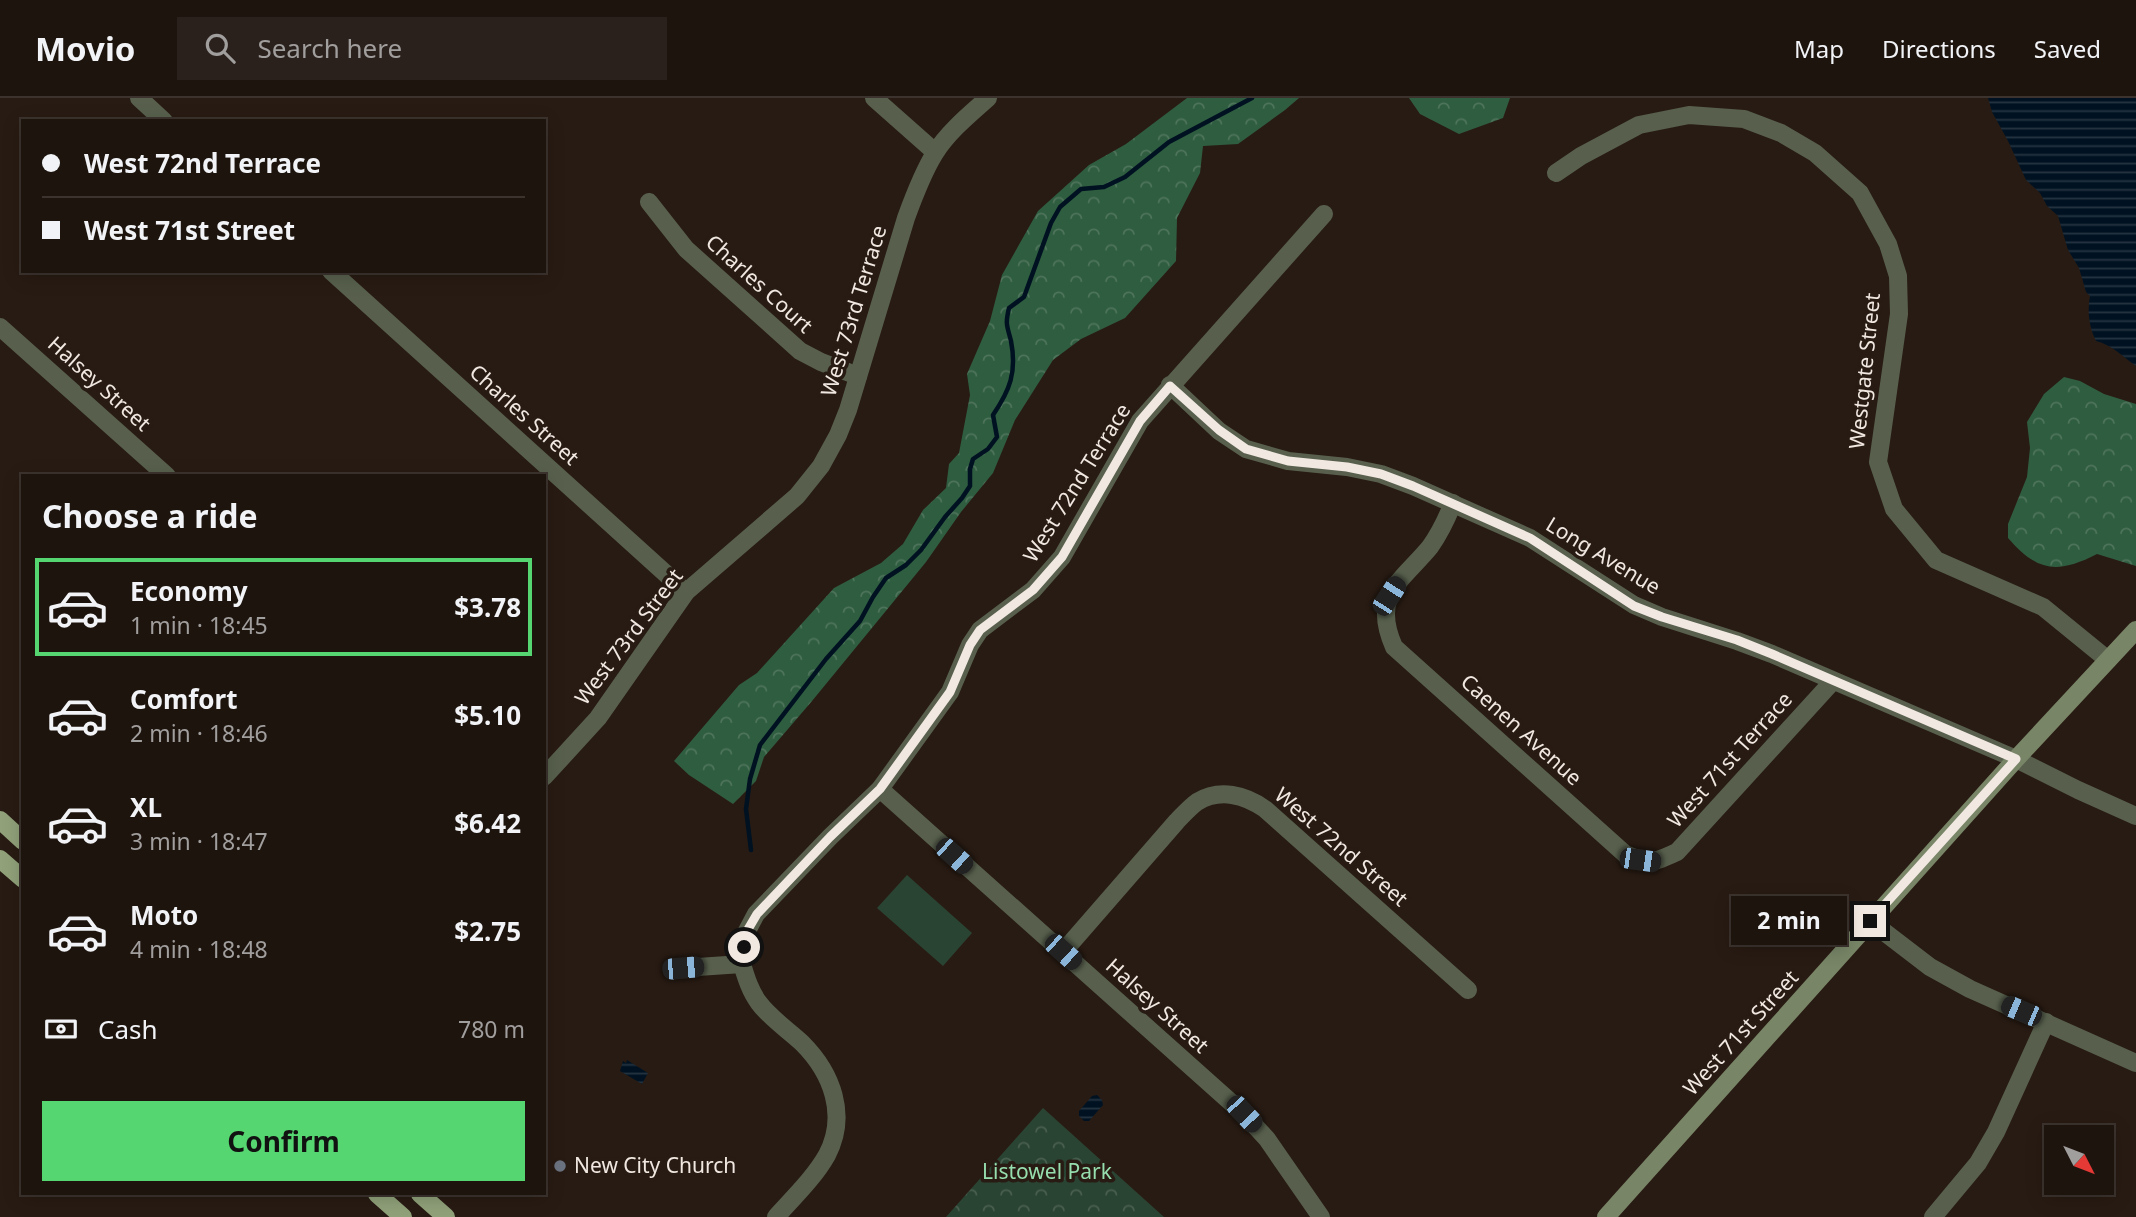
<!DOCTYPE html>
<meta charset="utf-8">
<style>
:root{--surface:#1e140e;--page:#2b211c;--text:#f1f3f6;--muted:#a19e9e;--line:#3c332e;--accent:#55d671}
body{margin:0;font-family:"Noto Sans",sans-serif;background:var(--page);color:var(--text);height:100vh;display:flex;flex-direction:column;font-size:26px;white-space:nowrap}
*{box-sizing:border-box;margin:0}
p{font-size:23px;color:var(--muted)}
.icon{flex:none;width:38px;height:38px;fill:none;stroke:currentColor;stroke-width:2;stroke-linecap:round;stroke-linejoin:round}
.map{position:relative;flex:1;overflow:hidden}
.details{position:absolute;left:21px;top:376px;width:525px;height:721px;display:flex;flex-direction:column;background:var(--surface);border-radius:0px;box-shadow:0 4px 18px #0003,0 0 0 2px var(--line)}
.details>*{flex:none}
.guide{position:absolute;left:21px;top:21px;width:525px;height:154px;border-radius:0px;box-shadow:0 4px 18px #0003,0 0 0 2px var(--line);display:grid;align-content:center;height:154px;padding:0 21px;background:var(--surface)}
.needle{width:46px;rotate:132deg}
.buttons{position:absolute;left:2044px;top:1027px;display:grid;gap:14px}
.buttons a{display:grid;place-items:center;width:70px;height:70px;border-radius:0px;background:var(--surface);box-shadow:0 4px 18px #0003,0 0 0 2px var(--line);font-size:35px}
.end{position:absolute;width:32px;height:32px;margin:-16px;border:9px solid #f1e8e2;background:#111;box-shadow:0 0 0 4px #111}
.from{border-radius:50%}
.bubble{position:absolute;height:49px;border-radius:0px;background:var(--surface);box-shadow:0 4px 18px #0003,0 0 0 2px var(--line);font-size:23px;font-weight:700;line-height:49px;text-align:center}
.car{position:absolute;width:21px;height:42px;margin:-21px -10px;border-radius:9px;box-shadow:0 0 5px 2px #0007;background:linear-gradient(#222 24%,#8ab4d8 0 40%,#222 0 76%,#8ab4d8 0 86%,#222 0)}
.guide b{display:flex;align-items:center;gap:24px;height:66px;font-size:26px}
.guide b+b{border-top:2px solid var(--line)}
.guide i{width:18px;height:18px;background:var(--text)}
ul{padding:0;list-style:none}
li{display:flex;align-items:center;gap:21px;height:98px;margin:0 14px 10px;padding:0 7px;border:4px solid transparent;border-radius:0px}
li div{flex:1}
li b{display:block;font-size:26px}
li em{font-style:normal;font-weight:700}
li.selected{border-color:var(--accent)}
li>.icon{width:63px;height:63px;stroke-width:1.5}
h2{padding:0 21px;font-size:32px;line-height:84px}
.pay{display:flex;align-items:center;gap:18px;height:77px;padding:0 21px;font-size:26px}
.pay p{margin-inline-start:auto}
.action{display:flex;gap:14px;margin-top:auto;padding:14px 21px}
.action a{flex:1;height:80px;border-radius:0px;background:var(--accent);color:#111;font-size:28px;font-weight:700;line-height:80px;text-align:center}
header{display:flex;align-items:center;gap:42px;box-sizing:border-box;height:98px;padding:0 35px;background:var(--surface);border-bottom:2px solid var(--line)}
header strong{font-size:33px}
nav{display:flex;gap:38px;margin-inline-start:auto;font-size:24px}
.search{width:490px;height:63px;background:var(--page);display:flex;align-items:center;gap:18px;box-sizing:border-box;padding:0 24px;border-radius:0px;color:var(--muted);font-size:26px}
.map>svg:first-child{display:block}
.green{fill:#2a4433}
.forest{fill:url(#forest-crowns)}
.park{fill:url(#park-crowns)}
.water{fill:url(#water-rules)}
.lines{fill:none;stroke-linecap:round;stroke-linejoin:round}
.stream{stroke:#001221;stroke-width:4.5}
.street{stroke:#58604d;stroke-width:18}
.secondary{stroke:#788566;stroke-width:18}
.primary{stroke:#91a27a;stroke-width:18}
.route{stroke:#f1e8e2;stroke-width:9}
.worship-dot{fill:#6b7280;stroke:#281b13;stroke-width:2.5}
.labels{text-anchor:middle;stroke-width:7;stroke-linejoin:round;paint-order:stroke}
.street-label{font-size:21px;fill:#f1e8e2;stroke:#281b13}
.poi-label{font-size:21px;fill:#f1e8e2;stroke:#281b13;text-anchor:start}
.park-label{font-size:21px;fill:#96deae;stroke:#281b13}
</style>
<header>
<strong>Movio</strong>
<div class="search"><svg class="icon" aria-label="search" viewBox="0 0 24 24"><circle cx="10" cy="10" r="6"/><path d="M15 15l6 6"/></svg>Search here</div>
<nav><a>Map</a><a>Directions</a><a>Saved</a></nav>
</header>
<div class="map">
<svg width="2136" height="1119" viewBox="0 0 2136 1119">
<defs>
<pattern id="forest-crowns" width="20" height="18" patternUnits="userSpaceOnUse" patternTransform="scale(1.75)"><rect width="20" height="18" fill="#2f5d40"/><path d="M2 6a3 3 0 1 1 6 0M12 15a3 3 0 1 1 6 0" fill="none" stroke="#4e745b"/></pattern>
<pattern id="park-crowns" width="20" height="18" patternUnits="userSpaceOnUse" patternTransform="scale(1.75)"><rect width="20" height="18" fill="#2a4433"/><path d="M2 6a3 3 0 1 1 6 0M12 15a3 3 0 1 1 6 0" fill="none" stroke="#495f50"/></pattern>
<pattern id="water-rules" width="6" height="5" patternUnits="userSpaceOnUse" patternTransform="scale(1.75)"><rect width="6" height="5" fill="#001221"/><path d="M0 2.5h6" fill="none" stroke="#263441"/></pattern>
</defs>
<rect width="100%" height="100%" fill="#281b13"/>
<path class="green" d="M907,777L972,835L943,868L877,810Z"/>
<g class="forest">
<path d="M1187,0H1299L1285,12L1238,46L1203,48L1200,75L1177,120L1176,163L1125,220L1081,241L1053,262L1015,322L993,375L961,414L926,464L812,603L764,659L756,683L733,706L689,677L674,663L739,587L757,575L834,490L881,465L903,446L923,412L946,390L949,366L959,355L970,297L967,276L990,223L1002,177L1038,113L1089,67L1126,46Z"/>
<path d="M1409,0H1510L1503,20L1459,36L1420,16Z"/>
<path d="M2064,279L2080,283L2104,296L2136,306V468L2097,456C2056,477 2037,473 2008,440V426L2027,379L2030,350L2027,324L2044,296Z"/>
</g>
<path class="park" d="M1043,1010L1164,1119H946Z"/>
<g class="water">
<path d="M1988,0H2136V268C2122,258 2112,247 2096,243C2089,229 2087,213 2090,198L2086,194L2079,170L2068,152L2058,118L2047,108L2040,95L2026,82L2008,43L1992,14Z"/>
<path d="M627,962L648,975L642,986L620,973L623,963L626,965Z"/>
<path d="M1097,997L1102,1002L1103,1007L1089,1023H1084L1079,1018V1013L1092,998Z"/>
</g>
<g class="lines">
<path class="stream" d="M751,752L746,711L750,681L760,647L826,561L860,523L873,499L886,480L906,467L921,452L945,419L962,400L970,388V371L973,361L988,351L997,339L993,317C1010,292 1017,274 1011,243C1007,227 1005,227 1009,210L1024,199L1051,125L1060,109L1081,91L1104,89L1125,79L1169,44L1252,0"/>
<g class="street">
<path d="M139,0L164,23"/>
<path d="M874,0L935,54"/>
<path d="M1556,75L1581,58L1639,27L1689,17L1744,21L1781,35L1815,55L1860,95L1888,146L1898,178L1899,216L1878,364L1894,411L1936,462L2043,509L2108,562"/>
<path d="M649,104L686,151L800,253L821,264L858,278"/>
<path d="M331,173L686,494"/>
<path d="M0,229L167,378"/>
<path d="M1170,287L1219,333L1246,351L1288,363L1347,369L1381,376L1413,388L1530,440L1634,507L1662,519L1737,543L1772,556L2016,661L2078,692L2136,718"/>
<path d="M1453,405C1447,420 1440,435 1430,449C1401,484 1371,497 1394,549L1625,756C1652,767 1652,765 1677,754L1833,583"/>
<path d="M544,679L598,620L686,494L797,398L821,368L838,337L848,312L906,120C914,98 923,74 935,55C948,34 970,16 988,0"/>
<path d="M880,691L1244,1016L1267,1041L1321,1119"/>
<path d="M1870,823L1930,869L1970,891L2136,965"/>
<path d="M1063,854L1177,723C1183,717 1190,709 1197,704C1220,690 1245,697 1265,711L1468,892"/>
<path d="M742,866C746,879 750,893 759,905C770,920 788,932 802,945C832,975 848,1017 827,1057C814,1080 793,1100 776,1119"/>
<path d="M683,870L742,866L747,833L756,816L830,739L880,691L950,594L970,547L980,532L1033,492L1062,459L1140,323L1324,116"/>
<path d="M1933,1119L1978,1065L1996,1034L2046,924"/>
</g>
<path class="secondary" d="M1606,1119L2016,661L2136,532"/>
<g class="primary">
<path d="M0,722L23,743"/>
<path d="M0,761L23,781"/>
<path d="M377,1096L403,1119"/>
<path d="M420,1096L446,1119"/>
</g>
</g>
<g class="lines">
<path class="route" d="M744,849L747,833L757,816L830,739L880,691L950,594L970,547L980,532L1033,492L1062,459L1140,323L1170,288L1219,332L1246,351L1288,363L1347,369L1381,376L1413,388L1530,440L1634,508L1662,519L1737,542L1772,556L2016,661L1870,823"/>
</g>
<circle class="worship-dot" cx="560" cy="1068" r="7"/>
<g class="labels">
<g class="street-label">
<text transform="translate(759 186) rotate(42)" y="7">Charles Court</text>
<text transform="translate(854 213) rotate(-73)" y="7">West 73rd Terrace</text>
<text transform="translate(1865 273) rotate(-84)" y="7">Westgate Street</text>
<text transform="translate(99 286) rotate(42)" y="7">Halsey Street</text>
<text transform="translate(524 317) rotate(42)" y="7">Charles Street</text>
<text transform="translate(1077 385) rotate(-58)" y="7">West 72nd Terrace</text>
<text transform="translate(1603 458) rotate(31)" y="7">Long Avenue</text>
<text transform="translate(629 539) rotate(-53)" y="7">West 73rd Street</text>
<text transform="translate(1521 632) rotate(42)" y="7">Caenen Avenue</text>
<text transform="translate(1730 662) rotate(-48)" y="7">West 71st Terrace</text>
<text transform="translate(1341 749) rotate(41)" y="7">West 72nd Street</text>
<text transform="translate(1157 908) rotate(42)" y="7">Halsey Street</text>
<text transform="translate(1741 935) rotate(-48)" y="7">West 71st Street</text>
</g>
<g class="poi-label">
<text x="574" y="1075">New City Church</text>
</g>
<g class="park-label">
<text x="1047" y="1081">Listowel Park</text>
</g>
</g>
</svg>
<div class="buttons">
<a><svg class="needle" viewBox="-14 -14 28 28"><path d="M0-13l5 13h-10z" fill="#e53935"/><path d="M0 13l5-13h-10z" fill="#a19e9e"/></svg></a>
</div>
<i class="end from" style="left:744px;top:849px"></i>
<i class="end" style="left:1870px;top:823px"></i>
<div class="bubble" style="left:1731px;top:798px;width:116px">2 min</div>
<i class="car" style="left:1389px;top:498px;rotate:33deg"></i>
<i class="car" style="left:954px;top:758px;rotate:132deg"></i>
<i class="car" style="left:1640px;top:762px;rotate:98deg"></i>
<i class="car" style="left:1063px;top:854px;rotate:132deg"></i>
<i class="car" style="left:683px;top:870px;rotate:85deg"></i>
<i class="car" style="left:2021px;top:913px;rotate:293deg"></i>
<i class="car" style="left:1244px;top:1016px;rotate:137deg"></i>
<div class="guide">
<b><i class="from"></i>West 72nd Terrace</b>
<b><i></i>West 71st Street</b>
</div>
<section class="details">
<h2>Choose a ride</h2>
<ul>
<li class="selected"><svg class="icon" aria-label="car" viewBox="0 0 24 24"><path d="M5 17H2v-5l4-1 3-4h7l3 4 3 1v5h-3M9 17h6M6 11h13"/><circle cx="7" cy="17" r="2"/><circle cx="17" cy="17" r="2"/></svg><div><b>Economy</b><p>1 min · 18:45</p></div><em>$3.78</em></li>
<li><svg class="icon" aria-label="car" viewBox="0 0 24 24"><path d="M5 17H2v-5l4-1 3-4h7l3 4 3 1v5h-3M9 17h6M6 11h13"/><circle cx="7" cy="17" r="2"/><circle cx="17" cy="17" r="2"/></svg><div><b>Comfort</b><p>2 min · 18:46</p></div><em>$5.10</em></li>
<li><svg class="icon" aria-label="car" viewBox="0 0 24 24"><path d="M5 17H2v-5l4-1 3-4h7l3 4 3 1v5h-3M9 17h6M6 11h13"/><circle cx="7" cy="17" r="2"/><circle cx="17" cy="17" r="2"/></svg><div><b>XL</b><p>3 min · 18:47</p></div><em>$6.42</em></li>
<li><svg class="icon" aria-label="car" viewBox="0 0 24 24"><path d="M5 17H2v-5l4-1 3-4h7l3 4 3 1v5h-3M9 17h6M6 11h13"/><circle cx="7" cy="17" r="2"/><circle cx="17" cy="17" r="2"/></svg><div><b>Moto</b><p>4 min · 18:48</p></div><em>$2.75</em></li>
</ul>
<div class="pay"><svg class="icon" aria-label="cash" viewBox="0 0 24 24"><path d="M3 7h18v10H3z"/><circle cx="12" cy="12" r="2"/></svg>Cash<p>780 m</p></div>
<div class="action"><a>Confirm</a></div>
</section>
</div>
